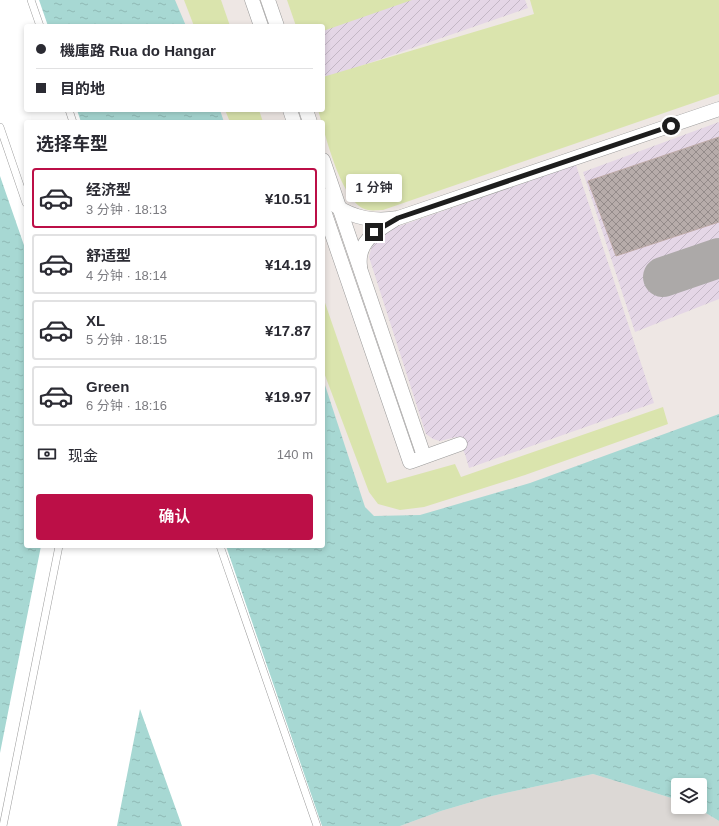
<!DOCTYPE html>
<html lang="zh">
<meta charset="utf-8">
<style>
:root{--surface:#fff;--page:#f7f7f7;--text:#2b2b33;--muted:#7c7c81;--line:#e1e1e2;--accent:#bc0f47}
body{margin:0;font-family:Arial,"Noto Sans SC",sans-serif;background:var(--page);color:var(--text);height:100vh;display:flex;flex-direction:column;font-size:15px;white-space:nowrap}
*{box-sizing:border-box;margin:0}
p{font-size:13px;color:var(--muted)}
.icon{flex:none;width:22px;height:22px;fill:none;stroke:currentColor;stroke-width:2;stroke-linecap:round;stroke-linejoin:round}
.map{position:relative;flex:1;overflow:hidden}
.panel{position:absolute;left:24px;top:120px;width:301px;height:428px;display:flex;flex-direction:column;background:var(--surface);border-radius:4px;box-shadow:0 2px 6px #0003}
.panel>*{flex:none}
.banner{position:absolute;left:24px;top:24px;width:301px;height:88px;border-radius:4px;box-shadow:0 2px 6px #0003;display:grid;align-content:center;height:88px;padding:0 12px;background:var(--surface)}
.fabs{position:absolute;left:671px;top:778px;display:grid;gap:8px}
.fabs a{display:grid;place-items:center;width:36px;height:36px;border-radius:4px;background:var(--surface);box-shadow:0 2px 6px #0003;font-size:20px}
.end{position:absolute;width:18px;height:18px;margin:-9px;border:5px solid #1d1d1d;background:#fff;box-shadow:0 0 0 2px #fff}
.from{border-radius:50%}
.bubble{position:absolute;height:28px;border-radius:4px;background:var(--surface);box-shadow:0 2px 6px #0003;font-size:13px;font-weight:600;line-height:28px;text-align:center}
.banner b{display:flex;align-items:center;gap:14px;height:38px;font-size:15px}
.banner b+b{border-top:1px solid var(--line)}
.banner i{width:10px;height:10px;background:var(--text)}
ul{padding:0;list-style:none}
li{display:flex;align-items:center;gap:12px;height:60px;margin:0 8px 6px;padding:0 4px;border:2px solid var(--line);border-radius:4px}
li div{flex:1}
li b{display:block;font-size:15px}
li em{font-style:normal;font-weight:600}
li.current{border-color:var(--accent)}
li>.icon{width:36px;height:36px;stroke-width:1.5}
h2{padding:0 12px;font-size:18px;line-height:48px}
.pay{display:flex;align-items:center;gap:10px;height:44px;padding:0 12px;font-size:15px}
.pay p{margin-inline-start:auto}
.button{display:flex;gap:8px;margin-top:auto;padding:8px 12px}
.button a{flex:1;height:46px;border-radius:4px;background:var(--accent);color:#fff;font-size:16px;font-weight:600;line-height:46px;text-align:center}
.map>svg:first-child{display:block}
.industrial{fill:url(#industrial-furrows)}
.airport{fill:#dcd8d5}
.grass{fill:#dae4ad}
.water{fill:url(#water-ripples)}
.pier{fill:#fff}
.lines{fill:none;stroke-linecap:round;stroke-linejoin:round}
.taxiway{stroke:#aca9a8;stroke-width:40}
.building{fill:url(#building-cross-hatch);stroke:#beaaa7}
.lane-casing{stroke:#9a9a9a;stroke-width:8}
.street-casing{stroke:#9a9a9a;stroke-width:15}
.lane{stroke:#fff;stroke-width:7}
.street{stroke:#fff;stroke-width:14}
.route{stroke:#1d1d1d;stroke-width:5}
</style>
<div class="map">
<svg width="719" height="826" viewBox="0 0 719 826">
<defs>
<pattern id="industrial-furrows" width="10" height="10" patternUnits="userSpaceOnUse"><rect width="10" height="10" fill="#e4d6e6"/><path d="M-1 1l2-2M0 10L10 0M9 11l2-2" fill="none" stroke="#c3b7c5"/></pattern>
<pattern id="water-ripples" width="26" height="14" patternUnits="userSpaceOnUse"><rect width="26" height="14" fill="#a7d8d3"/><path d="M2 4q2-2 4 0t4 0M15 11q2-2 4 0t4 0" fill="none" stroke="#8fb9b5"/></pattern>
<pattern id="building-cross-hatch" width="8" height="8" patternUnits="userSpaceOnUse"><rect width="8" height="8" fill="#b7acaa"/><path d="M0 0l8 8M0 8l8-8" fill="none" stroke="#948b8a"/></pattern>
</defs>
<rect width="100%" height="100%" fill="#eee7e4"/>
<g class="industrial">
<path d="M291,0H525L528,8L323,79V26Z"/>
<path d="M719,122V299L635,332L583,172Z"/>
<path d="M576,165L654,403L469,468L465,454L456,437L440,441L433,439L426,434L369,257L372,245L380,235L394,228Z"/>
</g>
<path class="airport" d="M593,774L678,800V807H696L719,821V826H400L441,811L492,796Z"/>
<g class="grass">
<path d="M184,0H221L230,26H194Z"/>
<path d="M287,0H412L323,31V26H296Z"/>
<path d="M530,0H719V94L383,210C379,210 373,211 368,210C341,205 325,132 318,110H323V77L534,14Z"/>
<path d="M225,110H259L263,122H230Z"/>
<path d="M323,297L387,483L455,464L461,477L663,407L668,424L525,475L424,507L400,510L378,504L369,492L323,370Z"/>
</g>
<path class="water" d="M0,0H175L186,26H26V110H220L224,122H26V546H323V379L365,507L374,516L420,515L530,483L719,414V821L696,807H700V785H678V800L593,774L492,796L441,811L400,826H0Z"/>
<g class="pier">
<path d="M0,0H39L48,26H26V110H77L81,122H26V251L0,176Z"/>
<path d="M41,546H226L322,826H182L140,709L117,826H0V753Z"/>
</g>
<g class="lines">
<path class="taxiway" d="M663,277L719,258"/>
</g>
<path class="building" d="M719,137V222L616,256L588,181Z"/>
<g class="lines">
<defs>
<g id="lane">
<path d="M31,0L40,26"/>
<path d="M69,110L73,122"/>
<path d="M0,127L26,203"/>
<path d="M220,546L317,826"/>
<path d="M3,826L59,546"/>
</g>
<g id="street">
<path d="M252,0L261,26"/>
<path d="M268,0L277,26"/>
<path d="M290,110L294,122"/>
<path d="M306,110L310,122"/>
<path d="M323,160L424,456"/>
<path d="M323,195C344,216 369,223 398,218L719,109"/>
<path d="M323,208L410,462L460,444"/>
<path d="M360,266C357,242 376,231 394,220"/>
</g>
</defs>
<use href="#lane" class="lane-casing"/>
<use href="#street" class="street-casing"/>
<use href="#lane" class="lane"/>
<use href="#street" class="street"/>
</g>
<g class="lines">
<path class="route" d="M374,232L398,218L671,126"/>
</g>
</svg>
<div class="fabs">
<a><svg class="icon" aria-label="layers" viewBox="0 0 24 24"><path d="M12 4l9 5-9 5-9-5zM3 14l9 5 9-5"/></svg></a>
</div>
<i class="end from" style="left:671px;top:126px"></i>
<i class="end" style="left:374px;top:232px"></i>
<div class="bubble" style="left:346px;top:174px;width:56px">1 分钟</div>
<div class="banner">
<b><i class="from"></i>機庫路 Rua do Hangar</b>
<b><i></i>目的地</b>
</div>
<section class="panel">
<h2>选择车型</h2>
<ul>
<li class="current"><svg class="icon" aria-label="car" viewBox="0 0 24 24"><path d="M5 17H2v-5l4-1 3-4h7l3 4 3 1v5h-3M9 17h6M6 11h13"/><circle cx="7" cy="17" r="2"/><circle cx="17" cy="17" r="2"/></svg><div><b>经济型</b><p>3 分钟 · 18:13</p></div><em>¥10.51</em></li>
<li><svg class="icon" aria-label="car" viewBox="0 0 24 24"><path d="M5 17H2v-5l4-1 3-4h7l3 4 3 1v5h-3M9 17h6M6 11h13"/><circle cx="7" cy="17" r="2"/><circle cx="17" cy="17" r="2"/></svg><div><b>舒适型</b><p>4 分钟 · 18:14</p></div><em>¥14.19</em></li>
<li><svg class="icon" aria-label="car" viewBox="0 0 24 24"><path d="M5 17H2v-5l4-1 3-4h7l3 4 3 1v5h-3M9 17h6M6 11h13"/><circle cx="7" cy="17" r="2"/><circle cx="17" cy="17" r="2"/></svg><div><b>XL</b><p>5 分钟 · 18:15</p></div><em>¥17.87</em></li>
<li><svg class="icon" aria-label="car" viewBox="0 0 24 24"><path d="M5 17H2v-5l4-1 3-4h7l3 4 3 1v5h-3M9 17h6M6 11h13"/><circle cx="7" cy="17" r="2"/><circle cx="17" cy="17" r="2"/></svg><div><b>Green</b><p>6 分钟 · 18:16</p></div><em>¥19.97</em></li>
</ul>
<div class="pay"><svg class="icon" aria-label="cash" viewBox="0 0 24 24"><path d="M3 7h18v10H3z"/><circle cx="12" cy="12" r="2"/></svg>现金<p>140 m</p></div>
<div class="button"><a>确认</a></div>
</section>
</div>
